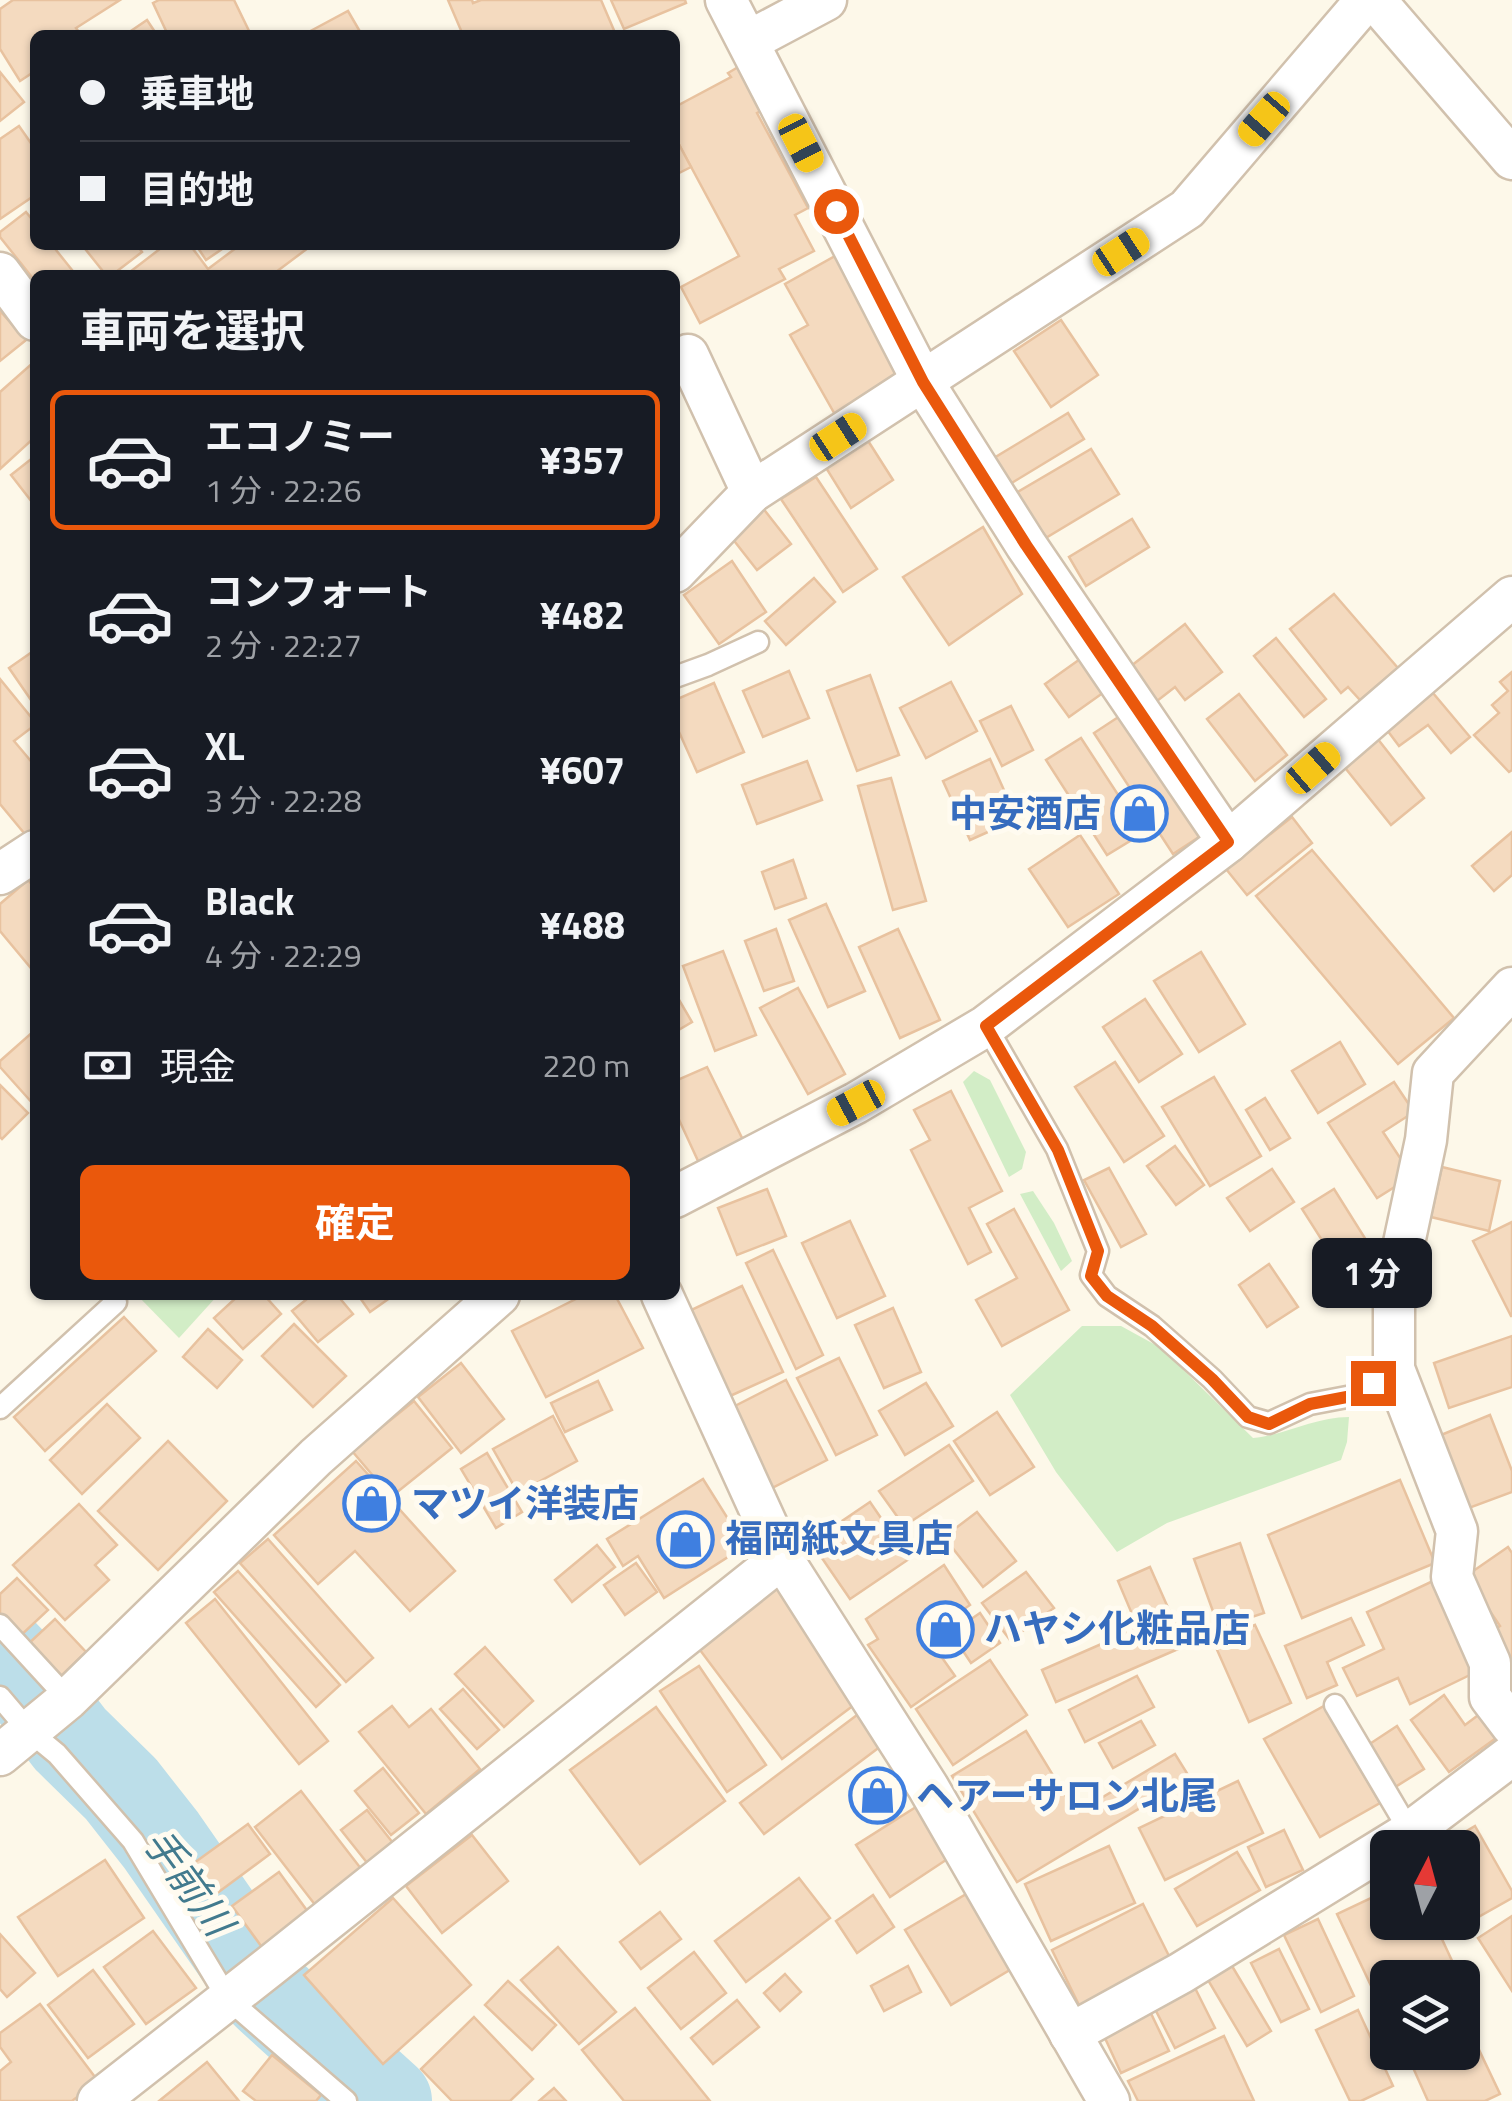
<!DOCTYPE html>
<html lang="ja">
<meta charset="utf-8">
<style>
:root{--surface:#171b24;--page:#20242c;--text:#f1f3f6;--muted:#9ea1a6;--line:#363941;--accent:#ea580c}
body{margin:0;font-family:"Titillium Web","Noto Sans JP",sans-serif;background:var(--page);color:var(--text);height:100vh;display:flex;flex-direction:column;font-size:38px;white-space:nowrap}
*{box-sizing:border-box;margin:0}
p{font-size:32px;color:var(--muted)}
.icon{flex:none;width:55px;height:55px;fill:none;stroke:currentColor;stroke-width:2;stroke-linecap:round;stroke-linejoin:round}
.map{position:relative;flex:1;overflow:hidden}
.drawer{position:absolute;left:30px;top:270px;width:650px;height:1030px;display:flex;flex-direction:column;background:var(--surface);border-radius:15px;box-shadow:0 2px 8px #0004}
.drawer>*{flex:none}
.hud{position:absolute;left:30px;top:30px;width:650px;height:220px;border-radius:15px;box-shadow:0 2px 8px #0004;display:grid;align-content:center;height:220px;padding:0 50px;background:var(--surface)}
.needle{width:65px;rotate:6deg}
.fabs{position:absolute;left:1370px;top:1830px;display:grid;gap:20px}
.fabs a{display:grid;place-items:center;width:110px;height:110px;border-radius:15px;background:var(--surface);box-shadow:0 2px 8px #0004;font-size:50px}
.end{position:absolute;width:45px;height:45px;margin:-22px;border:12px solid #ea580c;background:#fff;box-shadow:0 0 0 5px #fff}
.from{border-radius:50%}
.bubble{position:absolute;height:70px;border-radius:15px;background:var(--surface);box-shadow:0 2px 8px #0004;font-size:32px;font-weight:700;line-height:70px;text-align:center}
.car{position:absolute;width:30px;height:60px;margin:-30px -15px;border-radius:12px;box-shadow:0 0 8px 2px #0007;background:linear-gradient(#f5c518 24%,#345 0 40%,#f5c518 0 76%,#345 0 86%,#f5c518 0)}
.hud b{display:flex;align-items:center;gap:35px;height:95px;font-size:38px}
.hud b+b{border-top:2px solid var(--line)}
.hud i{width:25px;height:25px;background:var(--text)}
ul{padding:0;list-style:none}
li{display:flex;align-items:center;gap:30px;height:140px;margin:0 20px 15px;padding:0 30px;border:5px solid transparent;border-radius:15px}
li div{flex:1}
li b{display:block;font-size:38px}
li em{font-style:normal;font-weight:700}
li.on{border-color:var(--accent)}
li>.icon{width:90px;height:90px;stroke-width:1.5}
h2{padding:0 50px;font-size:45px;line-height:120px}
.pay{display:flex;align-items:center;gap:25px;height:110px;padding:0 50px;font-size:38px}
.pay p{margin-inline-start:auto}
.action{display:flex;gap:20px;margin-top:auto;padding:20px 50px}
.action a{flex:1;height:115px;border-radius:15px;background:var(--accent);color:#fff;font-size:40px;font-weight:700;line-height:115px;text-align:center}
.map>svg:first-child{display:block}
.green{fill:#d2edc6}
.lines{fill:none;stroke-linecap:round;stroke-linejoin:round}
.river{stroke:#bcdee9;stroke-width:92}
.building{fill:#f4dabf;stroke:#e8c29f;stroke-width:2.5}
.lane-casing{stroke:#d1c1ad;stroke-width:25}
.street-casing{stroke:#d1c1ad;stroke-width:45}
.lane{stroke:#fff;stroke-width:20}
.street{stroke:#fff;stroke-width:40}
.route{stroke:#ea580c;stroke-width:12}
.labels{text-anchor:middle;stroke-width:10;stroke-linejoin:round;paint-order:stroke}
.shop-label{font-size:38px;font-weight:bold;fill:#366cbe;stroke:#fffbf0;text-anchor:start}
.water-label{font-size:40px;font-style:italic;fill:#427a8e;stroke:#fffbf0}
</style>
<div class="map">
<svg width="1512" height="2101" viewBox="0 0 1512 2101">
<rect width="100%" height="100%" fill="#fdf8e9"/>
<g class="green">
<path d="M974,1071L990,1080L1026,1152L1022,1169L1009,1177L963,1082Z"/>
<path d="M1033,1191L1054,1223L1072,1261L1061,1271L1020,1194Z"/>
<path d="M137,1295H218L179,1338Z"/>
<path d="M1082,1326H1121L1161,1348L1253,1438C1286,1435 1315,1417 1349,1417L1347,1442L1341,1460L1167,1523L1117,1552L1056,1472L1010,1395Z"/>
</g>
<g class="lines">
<path class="river" d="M0,1652L18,1671L70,1739L121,1789L161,1840L268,1994L386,2101"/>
</g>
<g class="building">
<path d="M13,0H120L76,28L81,35H35V71L20,81L0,49V9Z"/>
<path d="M159,0H234L251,35H168L153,3Z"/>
<path d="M448,0H472L473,3L481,0H601L616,35H463Z"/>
<path d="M611,0H685L686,3L624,29Z"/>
<path d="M348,11L362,35H303Z"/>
<path d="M147,20L157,35H125Z"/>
<path d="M745,63L768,107L757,113L808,208L795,215L814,251L779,269L785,279L700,323L681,287L739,256L675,137V107L731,77L728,73Z"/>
<path d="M0,72L24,102L0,121Z"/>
<path d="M19,126L35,149V195L0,219V139Z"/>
<path d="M675,137L691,167L675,175Z"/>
<path d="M26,212L35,223V245H52L76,275H35V281L0,237V232Z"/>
<path d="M82,245H137L142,252L112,275H106Z"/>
<path d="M165,245H190L208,269L240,245H312L272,275H126Z"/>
<path d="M196,245H228L206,260Z"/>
<path d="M844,251L866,290L856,296L903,381L837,418L790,335L808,325L785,284Z"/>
<path d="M0,311L26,340L0,361Z"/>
<path d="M1061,320L1098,375L1051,407L1014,351Z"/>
<path d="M35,361V437L0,469V392Z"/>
<path d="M1068,413L1084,439L1010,484L994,458Z"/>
<path d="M865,436L893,480L851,508L823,463Z"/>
<path d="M1091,449L1119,494L1044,539L1016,493Z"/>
<path d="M35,456V500L32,502L11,475Z"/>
<path d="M816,477L877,569L843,592L781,499Z"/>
<path d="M762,507L791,544L757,570L728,533Z"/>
<path d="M1132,519L1149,547L1086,586L1069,557Z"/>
<path d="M983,527L1022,594L949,645L903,577Z"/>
<path d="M732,561L766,612L719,644L684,595Z"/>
<path d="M814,578L835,602L786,645L765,621Z"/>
<path d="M1334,594L1398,668L1360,700L1348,687L1341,693L1290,629Z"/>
<path d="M1185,624L1222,672L1185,700L1175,687L1157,701L1131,666Z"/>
<path d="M1276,638L1326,699L1304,717L1254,656Z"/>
<path d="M35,650V696L31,700L9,668Z"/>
<path d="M1083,657L1107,690L1069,717L1045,684Z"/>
<path d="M789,671L809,718L763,737L743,691Z"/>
<path d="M1512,672V770L1509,772L1474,735L1499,713L1492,705L1508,691L1500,682Z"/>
<path d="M870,675L899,755L857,771L827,691Z"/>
<path d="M0,679L35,722V725L14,741L35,766V834L29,839L0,804Z"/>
<path d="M951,682L977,731L926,758L900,708Z"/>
<path d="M714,683L744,752L697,772L675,723V700Z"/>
<path d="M1433,693L1470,737L1451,753L1428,725L1399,746L1387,730Z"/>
<path d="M1239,694L1287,755L1255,781L1207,719Z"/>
<path d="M1011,706L1033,750L1002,766L980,721Z"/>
<path d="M1123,714L1202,835L1173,854L1094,733Z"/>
<path d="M1081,738L1143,833L1107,855L1046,760Z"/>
<path d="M1377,738L1424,798L1391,825L1342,764Z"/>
<path d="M990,759L1017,819L970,840L943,781Z"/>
<path d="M807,761L822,800L757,824L742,785Z"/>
<path d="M891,778L926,901L893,910L858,786Z"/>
<path d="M1292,817L1312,843L1247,895L1226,869Z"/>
<path d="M1512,832V875L1494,891L1472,866Z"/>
<path d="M1080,835L1119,894L1068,927L1029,869Z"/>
<path d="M1312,850L1454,1018L1398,1064L1256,896Z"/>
<path d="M793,860L806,898L775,909L762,872Z"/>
<path d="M28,880L35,888V973L0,931V904Z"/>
<path d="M826,904L865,991L828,1007L789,920Z"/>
<path d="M776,929L794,981L764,991L745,941Z"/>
<path d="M898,929L940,1020L900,1038L859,947Z"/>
<path d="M723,951L756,1035L715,1051L683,966Z"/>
<path d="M1201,952L1245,1024L1199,1052L1154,981Z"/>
<path d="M798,988L845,1074L808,1094L760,1008Z"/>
<path d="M675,993L692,1022L675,1032Z"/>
<path d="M1145,999L1182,1054L1139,1082L1103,1027Z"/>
<path d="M35,1030V1106L0,1067V1061Z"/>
<path d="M1340,1042L1365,1084L1318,1113L1292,1071Z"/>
<path d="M1115,1062L1164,1136L1124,1162L1075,1087Z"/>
<path d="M707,1067L744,1142L699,1163L675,1111V1081Z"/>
<path d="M1214,1077L1261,1156L1210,1186L1162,1107Z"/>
<path d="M1394,1082L1414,1112L1383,1132L1412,1176L1377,1198L1328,1123Z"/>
<path d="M0,1085L28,1113L2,1139L0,1137Z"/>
<path d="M951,1091L1002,1191L969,1208L991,1252L968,1264L911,1150L930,1140L914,1110Z"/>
<path d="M1265,1098L1290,1138L1270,1150L1246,1110Z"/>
<path d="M1175,1146L1204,1185L1176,1205L1147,1166Z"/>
<path d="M1442,1167L1500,1181L1489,1231L1431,1217Z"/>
<path d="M1109,1168L1146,1234L1121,1247L1084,1180Z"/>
<path d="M1272,1169L1294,1202L1250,1231L1227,1198Z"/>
<path d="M767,1189L786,1236L737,1255L718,1208Z"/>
<path d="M1334,1189L1373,1251L1341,1270L1302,1209Z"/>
<path d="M1014,1209L1069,1310L1002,1346L976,1300L1017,1278L987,1224Z"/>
<path d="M850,1221L885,1296L837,1318L802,1243Z"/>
<path d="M1512,1222V1316H1511L1473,1241Z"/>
<path d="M773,1250L823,1355L796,1369L746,1263Z"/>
<path d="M1269,1264L1298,1307L1267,1327L1239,1285Z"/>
<path d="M742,1286L783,1372L730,1396L689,1311Z"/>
<path d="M239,1295H264L281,1314L243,1349L214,1318Z"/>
<path d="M312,1295H337L353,1314L318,1342L292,1311Z"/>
<path d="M358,1295H394L370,1312Z"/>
<path d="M584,1295H615L643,1348L546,1397L512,1331Z"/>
<path d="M893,1308L921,1372L884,1388L855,1325Z"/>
<path d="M124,1317L156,1351L45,1451L14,1417Z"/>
<path d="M294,1324L346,1376L313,1407L262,1356Z"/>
<path d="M208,1329L242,1360L217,1388L183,1357Z"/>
<path d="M1512,1336V1387L1449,1408L1434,1363Z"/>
<path d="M839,1358L877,1435L836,1455L797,1378Z"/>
<path d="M461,1363L504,1419L461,1453L418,1397Z"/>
<path d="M786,1380L827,1460L772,1488L731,1408Z"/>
<path d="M598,1381L612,1410L565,1432L551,1403Z"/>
<path d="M926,1383L953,1426L905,1455L879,1411Z"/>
<path d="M414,1401L452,1448L391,1497L352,1451Z"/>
<path d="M107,1404L140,1438L82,1494L50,1460Z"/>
<path d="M997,1412L1034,1467L990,1495L954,1441Z"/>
<path d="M1490,1415L1512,1471V1492L1469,1508L1441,1435Z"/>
<path d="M553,1416L577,1461L518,1493L493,1449Z"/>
<path d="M168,1441L227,1501L158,1570L98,1511Z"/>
<path d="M949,1445L973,1481L904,1526L879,1491Z"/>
<path d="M487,1453L522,1512L496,1528L461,1469Z"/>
<path d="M356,1461L455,1571L410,1611L355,1551L318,1584L274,1535Z"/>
<path d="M703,1479L745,1546L664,1598L638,1556L623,1566L607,1539Z"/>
<path d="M1400,1480L1435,1563L1302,1618L1268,1535Z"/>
<path d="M870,1502L909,1559L850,1599L811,1542Z"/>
<path d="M79,1504L117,1545L95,1565L109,1580L65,1620L13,1565Z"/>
<path d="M977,1512L1016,1561L983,1587L944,1537Z"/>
<path d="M268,1539L373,1658L346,1682L240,1563Z"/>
<path d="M1240,1543L1264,1613L1219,1628L1194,1559Z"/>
<path d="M597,1545L615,1567L572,1602L555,1580Z"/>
<path d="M1508,1547L1512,1553V1666L1489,1634L1500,1626L1466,1576Z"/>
<path d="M636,1563L657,1592L625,1615L604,1585Z"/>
<path d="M944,1565L970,1605L926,1635L955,1676L911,1707L868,1645L878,1639L866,1619Z"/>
<path d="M1150,1567L1185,1646L1056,1702L1042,1670L1138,1628L1118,1581Z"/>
<path d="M238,1571L340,1685L316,1707L214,1592Z"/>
<path d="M1026,1572L1054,1608L1010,1640L982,1603Z"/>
<path d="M17,1578L48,1610L17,1639L0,1621V1594Z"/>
<path d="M1433,1581L1476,1672L1410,1704L1398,1678L1357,1696L1343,1668L1384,1649L1367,1612Z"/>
<path d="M776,1586L862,1699L782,1759L697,1646Z"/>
<path d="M215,1599L328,1741L299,1764L186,1623Z"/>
<path d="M980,1613L1000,1643L971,1663L951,1633Z"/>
<path d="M1351,1618L1364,1645L1327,1662L1337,1685L1307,1698L1285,1646Z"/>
<path d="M55,1619L86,1652L58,1679L27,1645Z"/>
<path d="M1255,1625L1291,1703L1249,1722L1214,1643Z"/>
<path d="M485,1647L533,1701L504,1727L455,1674Z"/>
<path d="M990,1660L1027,1715L953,1765L916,1709Z"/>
<path d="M699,1666L766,1765L727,1792L660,1691Z"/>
<path d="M1137,1676L1154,1707L1085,1742L1069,1710Z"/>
<path d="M463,1689L499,1730L477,1749L440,1709Z"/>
<path d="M1444,1695L1465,1725L1485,1710L1503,1733L1449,1772L1411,1720Z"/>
<path d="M392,1706L409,1727L431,1709L480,1769L426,1814L359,1732Z"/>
<path d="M1324,1706L1380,1803L1320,1837L1264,1739Z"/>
<path d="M656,1707L725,1801L640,1864L570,1770Z"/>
<path d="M857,1715L881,1746L764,1834L740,1803Z"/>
<path d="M1141,1721L1155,1745L1113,1768L1099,1743Z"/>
<path d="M1397,1726L1424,1769L1392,1789L1365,1747Z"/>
<path d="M1026,1731L1076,1813L1175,1754L1190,1778L1017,1882L952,1776Z"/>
<path d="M383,1768L419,1813L391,1835L355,1791Z"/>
<path d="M1238,1781L1263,1833L1165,1880L1139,1828Z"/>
<path d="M301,1791L362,1870L316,1906L255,1827Z"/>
<path d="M916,1807L949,1858L890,1897L856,1845Z"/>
<path d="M367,1810L397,1848L372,1869L341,1830Z"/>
<path d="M248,1824L270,1854L216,1894L194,1863Z"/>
<path d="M1475,1826L1512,1891V1898L1457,1929L1453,1922H1462V1848H1438Z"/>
<path d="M1284,1830L1303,1870L1266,1887L1248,1847Z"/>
<path d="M472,1835L508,1881L442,1933L406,1886Z"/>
<path d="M1109,1846L1135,1903L1051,1941L1025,1884Z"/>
<path d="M1237,1852L1260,1890L1197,1926L1175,1889Z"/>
<path d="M105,1860L144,1918L58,1976L18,1917Z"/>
<path d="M279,1872L311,1916L264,1950L232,1906Z"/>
<path d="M799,1878L830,1918L746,1982L715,1941Z"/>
<path d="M1388,1890V1922H1434L1460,1978H1388V1985L1374,1992L1337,1914Z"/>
<path d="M968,1893L1013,1968L951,2005L905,1930Z"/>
<path d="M873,1895L894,1927L857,1953L836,1921Z"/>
<path d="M393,1898L471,1985L383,2064L304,1975Z"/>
<path d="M1143,1904L1171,1960L1080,2007L1052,1950Z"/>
<path d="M660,1912L681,1939L641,1969L620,1942Z"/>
<path d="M1512,1916V1991L1478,1938Z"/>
<path d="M1318,1919L1354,1996L1321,2012L1284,1935Z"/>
<path d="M153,1931L196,1988L146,2024L104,1967Z"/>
<path d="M0,1934L35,1973L7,1997L0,1989Z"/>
<path d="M558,1947L616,2012L579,2044L521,1980Z"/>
<path d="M1279,1949L1309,2009L1281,2022L1251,1963Z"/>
<path d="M694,1952L726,1993L681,2029L648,1988Z"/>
<path d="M1229,1961L1271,2031L1247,2046L1205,1975Z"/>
<path d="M908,1966L921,1992L884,2011L871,1986Z"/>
<path d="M93,1970L134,2024L88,2058L48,2005Z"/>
<path d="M785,1974L801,1992L780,2011L764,1993Z"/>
<path d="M508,1981L556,2025L532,2050L485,2005Z"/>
<path d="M1195,1988L1215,2028L1175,2048L1155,2009Z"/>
<path d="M737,2000L759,2027L713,2064L691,2038Z"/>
<path d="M1146,2003L1169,2051L1121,2073L1099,2025Z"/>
<path d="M40,2004L98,2081L72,2101H0V2071L11,2062L0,2047V2033Z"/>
<path d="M635,2008L710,2101H624L582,2050Z"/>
<path d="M1358,2010L1393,2086L1361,2101H1350L1316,2030Z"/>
<path d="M1462,2014L1500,2094L1485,2101H1428L1406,2052H1462Z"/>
<path d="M474,2017L533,2079L510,2101H452L421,2069Z"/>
<path d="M1224,2036L1254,2101H1138L1128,2081Z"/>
<path d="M272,2055L321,2095L316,2101H256L243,2091Z"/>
<path d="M207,2062L239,2101H159Z"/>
<path d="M554,2088L566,2101H539Z"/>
</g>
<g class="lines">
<defs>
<g id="lane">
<path d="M675,677L708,665L758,642"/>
<path d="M986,1026L1057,1149L1098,1251L1091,1275L1107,1296L1152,1326L1212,1379L1248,1417L1269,1423L1310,1404L1352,1396L1394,1369"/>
<path d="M0,1408L116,1302"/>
<path d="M0,1625L68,1699"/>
<path d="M0,1697L28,1730L57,1754L133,1841L228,1999L346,2101"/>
<path d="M1335,1705L1410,1832"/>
</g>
<g id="street">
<path d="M726,0L923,382L1026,545L1228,842"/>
<path d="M1375,0L1512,159"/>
<path d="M749,41L826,0"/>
<path d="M0,273L35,320"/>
<path d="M688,355L752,492"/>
<path d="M675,572L752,492L1187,209L1366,0"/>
<path d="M0,874L35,851"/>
<path d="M1512,988L1433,1073L1426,1140L1394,1290V1369L1457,1531L1452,1577L1490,1663V1697L1512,1726"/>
<path d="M675,1197L856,1103L986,1026L1228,842L1512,597"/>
<path d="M662,1295L782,1558L928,1787L1109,2101"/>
<path d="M0,1755L68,1699L316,1457L499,1295"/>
<path d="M1070,2034L1181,1973L1410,1832L1512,1755"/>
<path d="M98,2101L269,1967L782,1558"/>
</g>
</defs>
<use href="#lane" class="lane-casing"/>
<use href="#street" class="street-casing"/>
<use href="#lane" class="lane"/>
<use href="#street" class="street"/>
</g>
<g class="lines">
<path class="route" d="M836,211L923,382L1026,545L1228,842L986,1026L1058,1150L1098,1251L1091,1276L1107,1296L1152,1326L1212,1379L1248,1417L1269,1424L1310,1404L1352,1396L1373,1383"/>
</g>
<defs>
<symbol id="shop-ring" viewBox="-11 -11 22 22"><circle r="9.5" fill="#fffbf0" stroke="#3f7fe0" stroke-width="1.5"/><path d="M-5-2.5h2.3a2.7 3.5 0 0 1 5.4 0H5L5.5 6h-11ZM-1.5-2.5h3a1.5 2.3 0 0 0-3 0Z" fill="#3f7fe0"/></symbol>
</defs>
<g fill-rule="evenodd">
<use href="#shop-ring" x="1108" y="782" width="63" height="63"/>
<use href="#shop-ring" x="340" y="1472" width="63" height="63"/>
<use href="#shop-ring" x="654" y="1508" width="63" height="63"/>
<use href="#shop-ring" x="914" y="1598" width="63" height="63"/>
<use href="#shop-ring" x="846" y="1764" width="63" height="63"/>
</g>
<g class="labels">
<g class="shop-label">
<text x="1101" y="827" text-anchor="end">中安酒店</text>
<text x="411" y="1517">マツイ洋装店</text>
<text x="725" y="1552">福岡紙文具店</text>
<text x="984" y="1642">ハヤシ化粧品店</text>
<text x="916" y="1809">ヘアーサロン北尾</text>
</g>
<g class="water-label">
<text transform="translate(188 1882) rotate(54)" y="14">手前川</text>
</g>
</g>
</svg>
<div class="fabs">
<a><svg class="needle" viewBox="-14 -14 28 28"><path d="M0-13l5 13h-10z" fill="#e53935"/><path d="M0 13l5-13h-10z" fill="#9ea1a6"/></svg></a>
<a><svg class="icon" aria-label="layers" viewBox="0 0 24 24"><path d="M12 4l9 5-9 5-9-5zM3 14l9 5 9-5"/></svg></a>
</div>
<i class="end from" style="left:836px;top:211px"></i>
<i class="end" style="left:1373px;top:1383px"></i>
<div class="bubble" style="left:1312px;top:1238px;width:120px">1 分</div>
<i class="car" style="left:1264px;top:119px;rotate:221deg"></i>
<i class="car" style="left:801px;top:143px;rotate:153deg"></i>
<i class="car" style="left:1121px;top:252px;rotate:57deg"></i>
<i class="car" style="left:838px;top:437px;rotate:57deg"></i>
<i class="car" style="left:1313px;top:768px;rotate:49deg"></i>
<i class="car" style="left:856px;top:1103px;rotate:242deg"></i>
<div class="hud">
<b><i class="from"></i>乗車地</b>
<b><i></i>目的地</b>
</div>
<section class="drawer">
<h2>車両を選択</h2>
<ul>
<li class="on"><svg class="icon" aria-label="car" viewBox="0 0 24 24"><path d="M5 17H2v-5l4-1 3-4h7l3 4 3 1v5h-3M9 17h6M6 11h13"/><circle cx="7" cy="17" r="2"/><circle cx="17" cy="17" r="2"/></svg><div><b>エコノミー</b><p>1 分 · 22:26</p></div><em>¥357</em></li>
<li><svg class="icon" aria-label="car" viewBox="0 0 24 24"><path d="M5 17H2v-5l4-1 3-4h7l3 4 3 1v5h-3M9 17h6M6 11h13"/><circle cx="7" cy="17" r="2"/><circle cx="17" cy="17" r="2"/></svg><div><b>コンフォート</b><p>2 分 · 22:27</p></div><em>¥482</em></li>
<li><svg class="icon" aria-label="car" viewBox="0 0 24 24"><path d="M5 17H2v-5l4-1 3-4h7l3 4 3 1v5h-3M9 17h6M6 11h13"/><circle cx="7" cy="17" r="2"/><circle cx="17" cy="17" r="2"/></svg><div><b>XL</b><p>3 分 · 22:28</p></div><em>¥607</em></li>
<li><svg class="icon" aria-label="car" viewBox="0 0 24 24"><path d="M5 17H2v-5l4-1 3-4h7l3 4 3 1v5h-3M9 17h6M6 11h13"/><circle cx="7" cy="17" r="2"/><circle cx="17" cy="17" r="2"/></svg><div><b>Black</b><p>4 分 · 22:29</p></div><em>¥488</em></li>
</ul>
<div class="pay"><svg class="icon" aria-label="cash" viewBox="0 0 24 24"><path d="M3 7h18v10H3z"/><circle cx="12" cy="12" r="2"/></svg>現金<p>220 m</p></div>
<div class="action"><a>確定</a></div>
</section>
</div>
